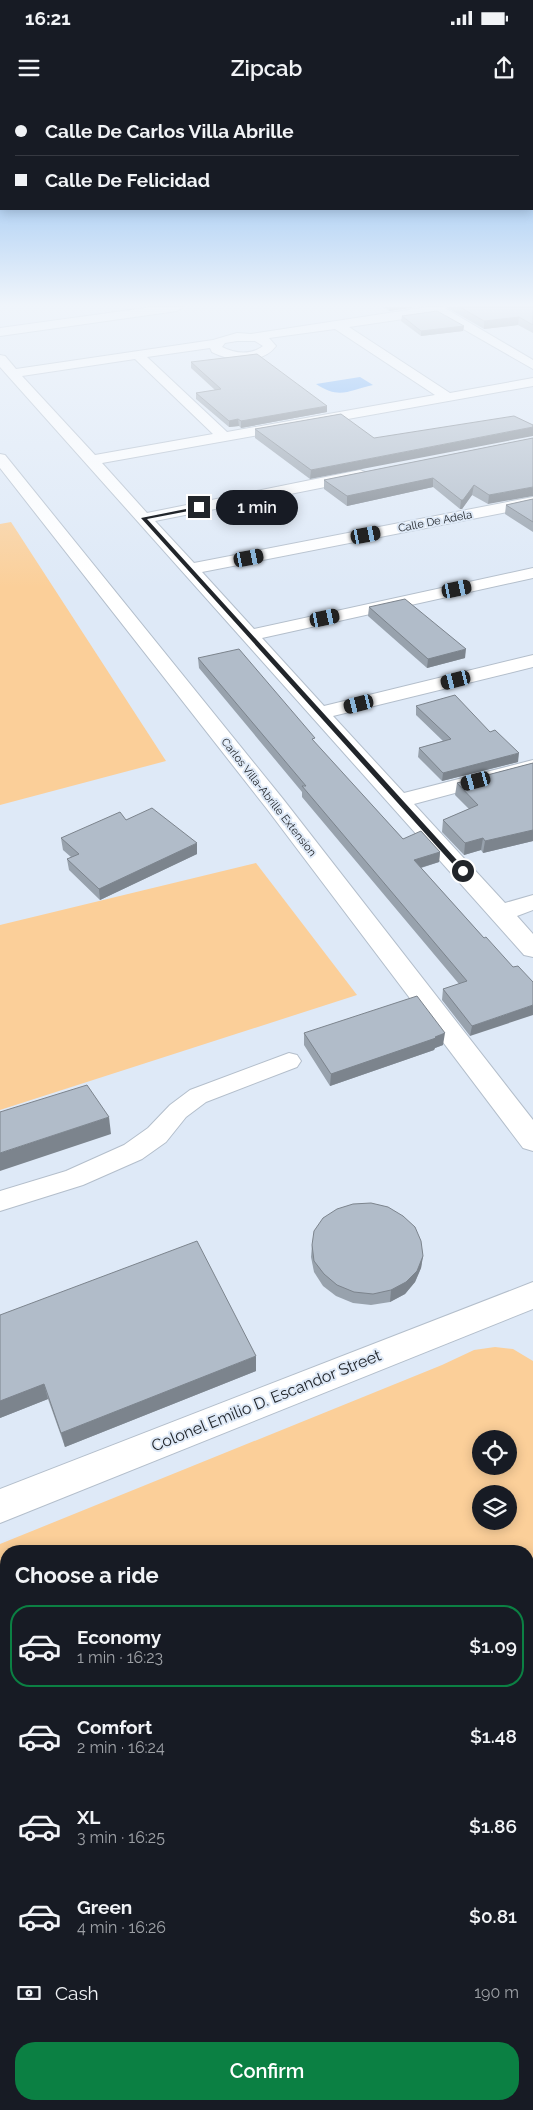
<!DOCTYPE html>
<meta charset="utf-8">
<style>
:root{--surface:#171b24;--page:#20242c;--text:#f1f3f6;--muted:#9ea1a6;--line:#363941;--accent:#0b8043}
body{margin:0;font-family:Raleway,sans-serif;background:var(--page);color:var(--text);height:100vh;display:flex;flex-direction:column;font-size:19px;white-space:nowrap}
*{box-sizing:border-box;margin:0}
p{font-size:16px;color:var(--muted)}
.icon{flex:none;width:28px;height:28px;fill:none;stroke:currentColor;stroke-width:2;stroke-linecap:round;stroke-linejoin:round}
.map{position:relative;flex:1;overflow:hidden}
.panel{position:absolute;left:0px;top:1445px;width:534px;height:565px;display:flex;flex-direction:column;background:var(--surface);border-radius:20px 20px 0 0;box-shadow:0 2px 12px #0003}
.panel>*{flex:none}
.top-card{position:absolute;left:0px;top:0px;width:534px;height:110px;box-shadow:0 2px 12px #0003;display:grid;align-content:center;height:110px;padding:0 15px;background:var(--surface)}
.tools{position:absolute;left:472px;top:1330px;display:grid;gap:10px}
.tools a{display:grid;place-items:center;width:45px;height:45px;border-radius:50%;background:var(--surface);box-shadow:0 2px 12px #0003;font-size:25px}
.end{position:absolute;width:22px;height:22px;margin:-11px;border:6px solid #21252a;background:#fff;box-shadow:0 0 0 2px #fff}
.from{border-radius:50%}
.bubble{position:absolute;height:35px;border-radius:18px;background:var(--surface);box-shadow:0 2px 12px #0003;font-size:16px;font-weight:600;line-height:35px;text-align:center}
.car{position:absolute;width:15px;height:30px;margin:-15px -8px;border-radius:6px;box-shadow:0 0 4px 1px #0007;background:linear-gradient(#222 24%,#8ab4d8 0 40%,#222 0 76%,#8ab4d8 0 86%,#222 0)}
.top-card b{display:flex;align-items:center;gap:18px;height:48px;font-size:19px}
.top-card b+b{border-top:1px solid var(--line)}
.top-card i{width:12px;height:12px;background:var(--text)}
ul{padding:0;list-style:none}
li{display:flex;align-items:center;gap:15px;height:82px;margin:0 10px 8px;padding:0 5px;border:2px solid transparent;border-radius:20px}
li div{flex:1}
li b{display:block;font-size:19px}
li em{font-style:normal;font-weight:600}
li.selected{border-color:var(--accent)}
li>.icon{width:45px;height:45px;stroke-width:1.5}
h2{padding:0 15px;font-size:22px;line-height:60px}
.pay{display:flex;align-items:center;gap:12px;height:55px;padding:0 15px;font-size:19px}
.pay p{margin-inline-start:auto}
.button{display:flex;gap:10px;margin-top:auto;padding:10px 15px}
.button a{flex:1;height:58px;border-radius:20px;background:var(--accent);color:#fff;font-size:20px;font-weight:600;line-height:58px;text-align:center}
.status{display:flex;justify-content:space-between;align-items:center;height:35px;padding:0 25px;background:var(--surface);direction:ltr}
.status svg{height:14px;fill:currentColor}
header{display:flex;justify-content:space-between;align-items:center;height:65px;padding:0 15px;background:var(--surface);font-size:22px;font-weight:600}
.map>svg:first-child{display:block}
.green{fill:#fbcf99;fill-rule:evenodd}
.water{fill:#6fadf7}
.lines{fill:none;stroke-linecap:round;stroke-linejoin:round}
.lane-casing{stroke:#b3becb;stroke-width:2}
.street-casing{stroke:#b3becb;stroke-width:2}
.lane{fill:#fff;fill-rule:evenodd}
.street{fill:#fff;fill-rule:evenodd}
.wall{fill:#98a2ad}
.shaded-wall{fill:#7c848d}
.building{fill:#b1bcc9;stroke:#7c848d}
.route{fill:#21252a}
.labels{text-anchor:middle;stroke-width:4;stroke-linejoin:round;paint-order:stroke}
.far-street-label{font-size:11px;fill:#21252a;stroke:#dee9f7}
.near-street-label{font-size:16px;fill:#21252a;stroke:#dee9f7}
</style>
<div class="status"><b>16:21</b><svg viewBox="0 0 49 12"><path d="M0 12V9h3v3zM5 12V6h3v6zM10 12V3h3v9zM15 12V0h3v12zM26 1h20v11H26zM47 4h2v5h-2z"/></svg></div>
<header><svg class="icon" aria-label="menu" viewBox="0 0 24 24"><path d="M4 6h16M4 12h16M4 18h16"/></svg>Zipcab<svg class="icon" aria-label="share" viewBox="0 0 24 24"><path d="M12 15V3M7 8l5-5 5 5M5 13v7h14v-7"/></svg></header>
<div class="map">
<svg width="533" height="2010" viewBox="0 0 533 2010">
<rect width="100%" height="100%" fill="#dee9f7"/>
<g class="green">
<path d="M11,422L166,661L0,705V424Z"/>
<path d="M256,763L357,895L0,1010V825Z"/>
<path d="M495,1247L513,1249L533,1261V2010H0V1444L442,1265L474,1250ZM481,1339H509V1366H481ZM481,1394H509V1421H481ZM6,1451H528V2004H6Z"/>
</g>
<path class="water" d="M360,277L373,285C349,290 340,300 316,284Z"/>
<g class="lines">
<defs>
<g id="lane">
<path d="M289,953L297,955L301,961L297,967L206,1002L186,1017L166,1042L142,1059L83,1085L0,1111V1091L66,1071L124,1045L148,1028L170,1005L190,990Z"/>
<path d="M533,1702V1739L528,1741V1704Z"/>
<path d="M6,1914V1954L0,1956V1916Z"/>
</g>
<g id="street">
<path d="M152,207H183L177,211L0,236V228Z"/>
<path d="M428,207H443L533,260V269L437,214L349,227L450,293L533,278V286L102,363L147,413L360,370L365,372L368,375L365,378L360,380L155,421L194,463L533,397V407L202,472L254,529L533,468V478L262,538L324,606L533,555V567L333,616L404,693L533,660V672L414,704L505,803L533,795V810L517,816L533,834V857L524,855L0,267V255L5,256L16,269L213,240L237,233L251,234ZM335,229L435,295L227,332L147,257L210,248L212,252C231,262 262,265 276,246L269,238ZM237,241H255L263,246C252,255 235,254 222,247L225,243ZM135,259L213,334L95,355L22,276Z"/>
<path d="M0,354L5,355L283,699L533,1020V1051L523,1048L267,709L0,368Z"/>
<path d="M533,1182V1209L0,1423V1389Z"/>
</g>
</defs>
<use href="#lane" class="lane-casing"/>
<use href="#street" class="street-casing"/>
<use href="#lane" class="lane"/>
<use href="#street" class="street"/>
</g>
<g class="wall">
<path d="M383,207H415L389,211Z"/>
<path d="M446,207H533V233L518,225L484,229Z"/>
<path d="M402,216L464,226L463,231L421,236L401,221Z"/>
<path d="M191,262L327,312L241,328L239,326L229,327L196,299V293L215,290L191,268Z"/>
<path d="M341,314L310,379L255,338V329Z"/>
<path d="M533,338L488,404L472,395L462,409H460L433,387L347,406L324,389V380Z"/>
<path d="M533,399V432L505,414L506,405Z"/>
<path d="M369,507L465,558L427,568L368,516Z"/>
<path d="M198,558L315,643L403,739L440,752L439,762L421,768L484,838L513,867L470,936L442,900L443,889L459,884L302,697V692L199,568Z"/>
<path d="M416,606L518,662L442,681L418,657L419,648L443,641L416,615Z"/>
<path d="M533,663V741L483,753L481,750L464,755L442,732L443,720L469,709L455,695L457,683Z"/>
<path d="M126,720L197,754L100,800L69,770L67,759L71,757L63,750L61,738Z"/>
<path d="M304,933L443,945L435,948L434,950L330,986L304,945Z"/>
<path d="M312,1145L423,1156L421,1168L415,1182L405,1194L390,1202L371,1205L353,1203L336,1196L323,1186L314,1172L311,1157Z"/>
<path d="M0,1215L256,1271L65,1347L48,1299L0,1318Z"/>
</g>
<g class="shaded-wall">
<path d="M389,207H415L389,211Z"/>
<path d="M519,217L518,225L484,229V221Z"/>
<path d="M464,226L463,231L421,236V231Z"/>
<path d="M327,306V312L241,328V321Z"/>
<path d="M238,319L239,326L229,327V321Z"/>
<path d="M533,327V336L310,379L311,370Z"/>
<path d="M433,378V387L347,406V396Z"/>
<path d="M474,385L472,395L462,409H460L461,400Z"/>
<path d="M533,387V396L488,404L489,395Z"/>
<path d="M466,549L465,558L427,568L428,559Z"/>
<path d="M519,653L518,662L442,681L443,673Z"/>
<path d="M533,730V741L483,753L485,741Z"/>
<path d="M483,738L481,750L464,755L465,743Z"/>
<path d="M197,743V754L100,800L99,789Z"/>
<path d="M440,752L439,762L413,770L414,760Z"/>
<path d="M533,905V915L470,936L472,926Z"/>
<path d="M445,933L443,945L435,948L434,950L330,986L331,974Z"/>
<path d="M109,1017L111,1034L0,1071V1053Z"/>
<path d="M423,1156L421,1168L415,1182L405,1194L390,1202L391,1190Z"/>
<path d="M256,1256V1271L65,1347L61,1333Z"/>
<path d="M44,1284L48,1299L0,1318V1301Z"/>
</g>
<g class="building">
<path d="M460,207H533V225L519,217L484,221Z"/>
<path d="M437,211L464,226L421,231L402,216Z"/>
<path d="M257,254L327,306L241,321L238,319L229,321L196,293L221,289L191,262Z"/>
<path d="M341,314L374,338L514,316L533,325V327L311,370L255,329Z"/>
<path d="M533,338V387L489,395L474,385L463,400H461L433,378L347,396L324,380Z"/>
<path d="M533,399V422L506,405Z"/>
<path d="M405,499L466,549L428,559L369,507Z"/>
<path d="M239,549L315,638L312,639L403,739L421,731L440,752L414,760L484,838L486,837L513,867L518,866L533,882V905L472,926L443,889L467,881L302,686H306L198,558Z"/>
<path d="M455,595L490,632L495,630L519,653L443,673L419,648L451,639L416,606Z"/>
<path d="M533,663V730L485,741L483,738L465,743L443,720L478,705L457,683Z"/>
<path d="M152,708L197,743L99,789L67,759L79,754L61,738L120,712L126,720Z"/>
<path d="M417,896L445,933L435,937L436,938L331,974L304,933Z"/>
<path d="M87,985L109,1017L0,1053V1012Z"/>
<path d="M371,1103L388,1107L403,1116L415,1127L421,1141L423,1156L417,1171L406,1182L391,1190L373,1194L354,1192L337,1185L324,1174L314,1161L312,1145L314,1131L323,1118L337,1109L353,1104Z"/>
<path d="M197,1141L256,1256L61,1333L44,1284L0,1301V1215Z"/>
</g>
<linearGradient id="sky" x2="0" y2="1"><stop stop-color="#77b1ee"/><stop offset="0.42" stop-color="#f0f5fb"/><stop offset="1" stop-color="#f0f5fb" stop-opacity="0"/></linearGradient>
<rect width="533" height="488" fill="url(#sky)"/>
<path class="route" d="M201,406L199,409L147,419L465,769V772H460L141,418Z"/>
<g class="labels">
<g class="far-street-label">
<text transform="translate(435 421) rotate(-11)" y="4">Calle De Adela</text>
<text transform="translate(269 697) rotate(52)" y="4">Carlos Villa-Abrille Extension</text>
</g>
<g class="near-street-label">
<text transform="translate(266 1300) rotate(-22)" y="6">Colonel Emilio D. Escandor Street</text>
</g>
</g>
</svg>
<div class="tools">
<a><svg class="icon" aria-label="locate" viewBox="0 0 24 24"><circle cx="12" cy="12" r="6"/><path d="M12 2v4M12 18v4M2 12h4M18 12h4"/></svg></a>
<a><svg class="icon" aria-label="layers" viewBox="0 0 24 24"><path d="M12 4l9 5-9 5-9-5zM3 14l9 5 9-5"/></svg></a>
</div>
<i class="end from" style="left:463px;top:771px"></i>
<i class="end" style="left:199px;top:407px"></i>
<div class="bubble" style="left:216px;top:390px;width:82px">1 min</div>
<i class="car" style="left:366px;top:435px;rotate:79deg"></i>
<i class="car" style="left:249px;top:458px;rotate:79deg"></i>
<i class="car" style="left:457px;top:489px;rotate:78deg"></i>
<i class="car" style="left:325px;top:518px;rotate:78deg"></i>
<i class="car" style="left:456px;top:580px;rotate:256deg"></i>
<i class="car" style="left:359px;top:604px;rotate:256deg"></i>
<i class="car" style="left:476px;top:681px;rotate:255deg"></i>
<div class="top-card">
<b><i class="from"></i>Calle De Carlos Villa Abrille</b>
<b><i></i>Calle De Felicidad</b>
</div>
<section class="panel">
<h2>Choose a ride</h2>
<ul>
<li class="selected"><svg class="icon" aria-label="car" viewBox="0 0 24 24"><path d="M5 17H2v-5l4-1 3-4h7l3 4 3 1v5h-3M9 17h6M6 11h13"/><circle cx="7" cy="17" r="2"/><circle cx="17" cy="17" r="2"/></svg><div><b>Economy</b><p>1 min · 16:23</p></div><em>$1.09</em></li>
<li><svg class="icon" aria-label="car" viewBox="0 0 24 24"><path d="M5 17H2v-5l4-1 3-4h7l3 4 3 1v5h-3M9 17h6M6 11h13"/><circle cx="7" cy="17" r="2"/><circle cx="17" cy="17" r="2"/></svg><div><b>Comfort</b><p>2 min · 16:24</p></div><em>$1.48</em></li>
<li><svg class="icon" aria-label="car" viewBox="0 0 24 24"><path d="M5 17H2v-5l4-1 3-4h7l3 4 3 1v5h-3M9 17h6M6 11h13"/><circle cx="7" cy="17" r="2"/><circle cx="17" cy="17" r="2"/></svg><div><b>XL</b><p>3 min · 16:25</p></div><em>$1.86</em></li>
<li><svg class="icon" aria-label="car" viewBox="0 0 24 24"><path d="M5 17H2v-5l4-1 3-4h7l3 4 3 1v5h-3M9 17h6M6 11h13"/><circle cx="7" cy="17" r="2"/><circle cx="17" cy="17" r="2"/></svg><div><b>Green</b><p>4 min · 16:26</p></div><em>$0.81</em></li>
</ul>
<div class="pay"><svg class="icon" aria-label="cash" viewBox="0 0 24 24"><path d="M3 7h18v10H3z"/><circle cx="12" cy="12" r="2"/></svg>Cash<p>190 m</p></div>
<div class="button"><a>Confirm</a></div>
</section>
</div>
